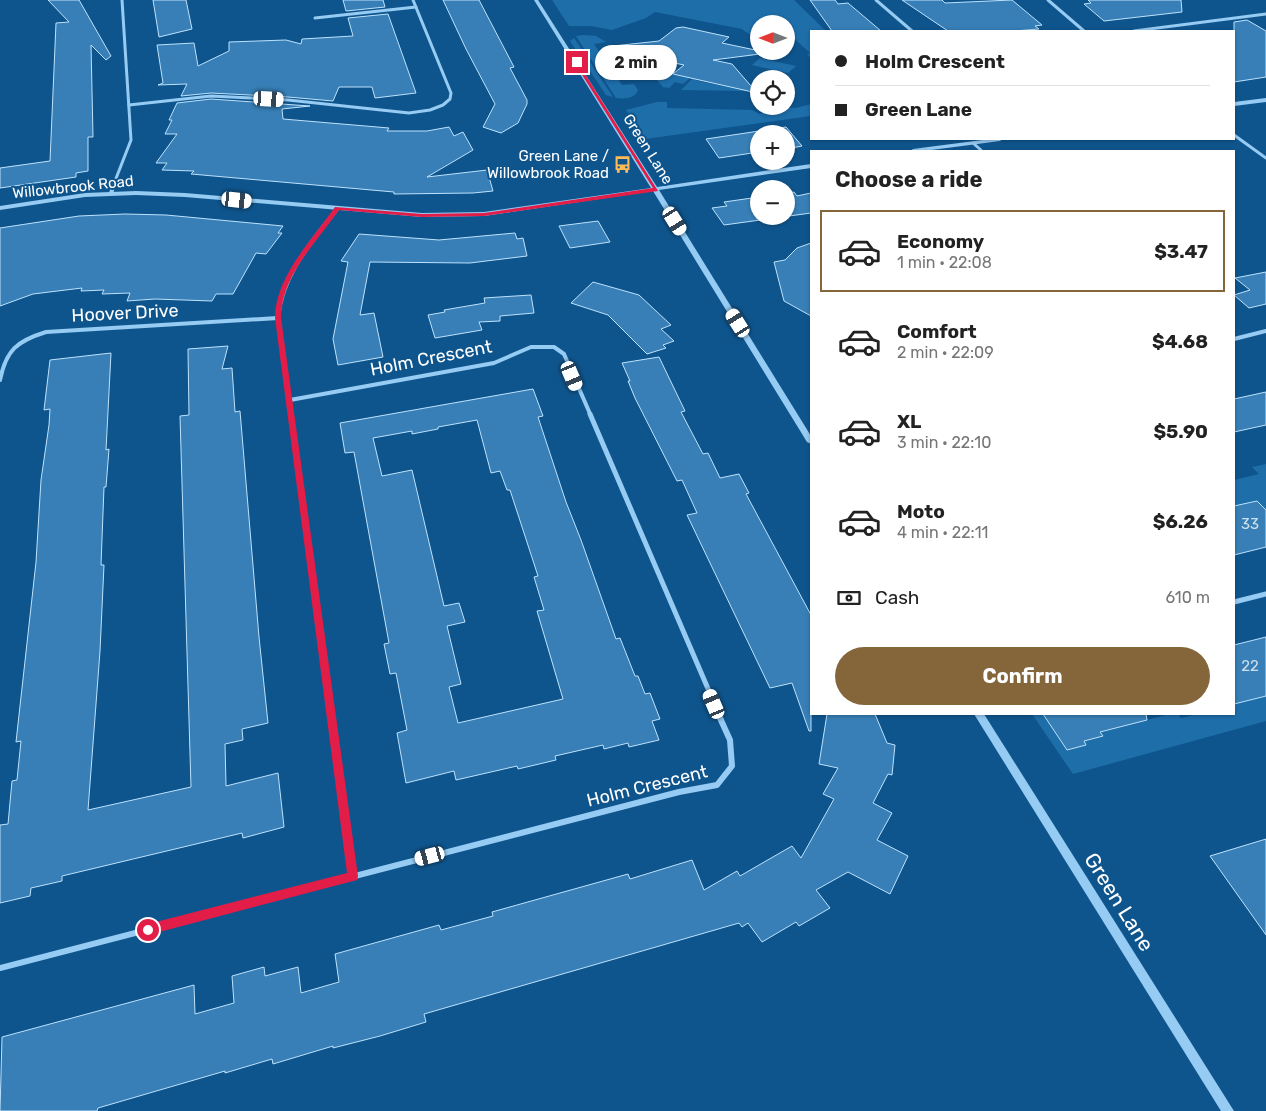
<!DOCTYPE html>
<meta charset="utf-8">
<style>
:root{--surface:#fff;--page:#f6f6f6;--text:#222;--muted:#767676;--line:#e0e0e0;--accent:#85663a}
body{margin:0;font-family:Rubik,sans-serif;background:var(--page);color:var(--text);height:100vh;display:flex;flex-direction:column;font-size:19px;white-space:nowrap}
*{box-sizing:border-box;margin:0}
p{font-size:16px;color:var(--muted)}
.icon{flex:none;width:28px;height:28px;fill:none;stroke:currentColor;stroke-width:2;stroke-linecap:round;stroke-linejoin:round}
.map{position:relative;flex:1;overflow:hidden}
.panel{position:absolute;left:810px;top:150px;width:425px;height:565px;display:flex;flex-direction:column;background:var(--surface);border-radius:0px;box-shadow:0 1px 4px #0004}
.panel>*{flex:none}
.banner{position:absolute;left:810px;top:30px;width:425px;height:110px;border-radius:0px;box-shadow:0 1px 4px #0004;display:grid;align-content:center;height:110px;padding:0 25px;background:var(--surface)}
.needle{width:32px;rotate:270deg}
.fabs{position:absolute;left:750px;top:15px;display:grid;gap:10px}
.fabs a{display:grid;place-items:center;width:45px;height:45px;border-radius:50%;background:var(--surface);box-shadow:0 1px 4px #0004;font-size:25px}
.end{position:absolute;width:22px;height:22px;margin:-11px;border:6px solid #e11d48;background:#fff;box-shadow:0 0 0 2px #fff}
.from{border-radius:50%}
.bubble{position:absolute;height:35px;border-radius:18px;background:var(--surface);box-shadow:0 1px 4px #0004;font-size:16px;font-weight:700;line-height:35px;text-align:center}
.car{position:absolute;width:15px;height:30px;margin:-15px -8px;border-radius:6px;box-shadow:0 0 4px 1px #0007;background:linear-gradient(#fff 24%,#345 0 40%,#fff 0 76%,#345 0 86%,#fff 0)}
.banner b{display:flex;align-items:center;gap:18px;height:48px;font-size:19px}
.banner b+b{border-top:1px solid var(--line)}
.banner i{width:12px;height:12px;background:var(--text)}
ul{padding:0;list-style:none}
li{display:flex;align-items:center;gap:15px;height:82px;margin:0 10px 8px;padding:0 15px;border:2px solid transparent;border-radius:0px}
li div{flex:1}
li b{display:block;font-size:19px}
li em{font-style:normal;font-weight:700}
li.selected{border-color:var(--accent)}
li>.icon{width:45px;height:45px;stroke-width:1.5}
h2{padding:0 25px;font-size:22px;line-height:60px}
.pay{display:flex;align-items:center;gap:12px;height:55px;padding:0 25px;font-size:19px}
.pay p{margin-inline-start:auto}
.primary-button{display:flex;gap:10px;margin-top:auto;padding:10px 25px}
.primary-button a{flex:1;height:58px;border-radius:30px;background:var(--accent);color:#fff;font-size:20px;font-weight:700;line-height:58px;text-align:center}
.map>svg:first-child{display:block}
.green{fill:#1e6eaa}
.building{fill:#377fb6;stroke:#bde2fd;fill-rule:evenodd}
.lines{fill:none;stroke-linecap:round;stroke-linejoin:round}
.minor-far3{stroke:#96cbf3;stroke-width:3}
.minor-far2{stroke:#96cbf3;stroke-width:4}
.minor-far1{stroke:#96cbf3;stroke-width:5}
.minor{stroke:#96cbf3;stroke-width:6}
.tertiary{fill:#96cbf3;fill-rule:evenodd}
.route{fill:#e11d48}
.labels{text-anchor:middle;stroke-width:4;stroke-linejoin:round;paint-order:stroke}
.far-street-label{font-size:15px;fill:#fff;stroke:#0f558d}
.far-poi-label{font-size:15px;fill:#fff;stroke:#0f558d;text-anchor:end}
.number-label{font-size:15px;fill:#cddfed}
.street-label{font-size:18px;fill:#fff;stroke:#0f558d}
.near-street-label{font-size:21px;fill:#fff;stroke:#0f558d}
</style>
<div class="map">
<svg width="1266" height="1111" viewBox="0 0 1266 1111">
<rect width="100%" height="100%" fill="#0f558d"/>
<g class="green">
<path d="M552,0H794L826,31H811V59L807,54L810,53L786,31V24H759V36L753,37L742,29L655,12L646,18L612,30L591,26H569Z"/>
<path d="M583,35L596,36L606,42L594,44L622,85L634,84L638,90C635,99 624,99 616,98L576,36Z"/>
<path d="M574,38L613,97L606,95L570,41Z"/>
<path d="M760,58L796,66L788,73L752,65Z"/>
<path d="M663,61L661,64L666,70L675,72L674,74L690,78L683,84L675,82L669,88L663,87L646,68L652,63Z"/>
<path d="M693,78L698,81L750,91L681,90Z"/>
<path d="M657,102H667V108L752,110L760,114L769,108L763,106L796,108L811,104V116L645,139L626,110Z"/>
<path d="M1266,464V510L1256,501L1234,509V480L1259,474L1252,467Z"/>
<path d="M1266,681V721L1073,774L1032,714H1043L1067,750L1085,745L1084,741L1102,736L1100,732L1170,714H1178L1181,718L1198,714H1234V697L1259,690Z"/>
</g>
<g class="building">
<path d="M48,0H79L111,56L106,60L91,45L93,137H88V171L76,173V177L0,188V168L50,161L56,23L69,22Z"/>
<path d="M153,0H186L192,29L159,37Z"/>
<path d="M343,0H383L385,7L346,11Z"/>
<path d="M443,0H479L514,67L510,68L527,100V104L518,123L501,133L483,127L495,104L466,49Z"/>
<path d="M810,0H835L838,4L848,3L881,31H832Z"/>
<path d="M902,0H942L945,3L1012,0L1042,25L1035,26L1039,29L1014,31H948Z"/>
<path d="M1088,0H1181L1182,12L1104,21L1084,4L1091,3Z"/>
<path d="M388,14L416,93L375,98L372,87H339L333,101L288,97L211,93L181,96L187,84L158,85L163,83L157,45L194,43L198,66L229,51V42L286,40L301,44L302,39L353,36L348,18Z"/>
<path d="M1247,20L1266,31V77L1234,82V22Z"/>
<path d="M683,27L729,37L722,43L760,51V54L713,60L732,64L757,93L673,74L684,65L613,50V46L659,41L676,28Z"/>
<path d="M211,99L310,106L282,109L283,119L389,128L387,131H427L449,127L454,136L463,132L473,150L427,177L487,170L493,191L473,193L394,194V192L191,174L194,171L162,170L167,163H156L177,134H165L172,120H169L177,103Z"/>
<path d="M786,127L802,146L786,149V134H759V152L719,158L706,139Z"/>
<path d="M794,192L797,196L811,193V213L724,225L712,208L727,206L724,202L759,197V216H786V193Z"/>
<path d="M125,214L166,215L283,226L278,233H282L266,254L256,253L233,294H216L212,301L155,299L127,301L130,293L102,294L104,290L81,291L82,288L33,294L0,306V228L79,216Z"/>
<path d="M598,221L610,242L570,248L559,226Z"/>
<path d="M515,233L517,239L523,238L527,256L470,263L370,262L360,315L374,313L383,357L338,365L333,339L348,262L341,261L359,234L439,240Z"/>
<path d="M811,243V316L784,301L774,262L785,260L797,248Z"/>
<path d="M1266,272V304L1249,308L1234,295L1250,290L1235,278Z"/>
<path d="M593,282L639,295L671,325L661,329L674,341L663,345L666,348L647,354L608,315L571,303Z"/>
<path d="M531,295L534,313L500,316V321L479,322L482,330L435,338L428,315L445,312L444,310L485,303L484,298Z"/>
<path d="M228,346L222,369L232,368L235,412L240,411L259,637L268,723L242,729L243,740L225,744L226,786L278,773L284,827L243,838L242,833L62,876V881L31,888L30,896L0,903V825L8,824L12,781L17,780L21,741L16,742L36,562L41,480L49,425L50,409L44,410L50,360L111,353L106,450L109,449L106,487H104L101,565H104L100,651L88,810L191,787L180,416L189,415L188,349Z"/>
<path d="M659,357L685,411L681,412L703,454L708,453L720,478L739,474L749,493L746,494L811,615V731H809L792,683L770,688L687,515L697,513L682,480L677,481L635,398L628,381H630L622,363Z"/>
<path d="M533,389L543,416L538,417L566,502L581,540L616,639L620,638L635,676H638L645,694L650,693L660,719L652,721L659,740L629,747L628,743L604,749L603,745L555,756L556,760L518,769L517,766L456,780L454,771L406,783L397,733L407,730L396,673L390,674L384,644L389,643L354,452L345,453L340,423ZM477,420L491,473L500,471L507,490H510L538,576L534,577L544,610L537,611L563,699L458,723L449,687L461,684L447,626L465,622L459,603L444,606L412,470L382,476L373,438L412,431V434L438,429V427Z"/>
<path d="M1266,392V425L1234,432V399Z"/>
<path d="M1257,501L1266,510V547L1234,555V506Z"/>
<path d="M1266,637V696L1234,704V645Z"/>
<path d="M827,714H875L887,743L895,745L892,775L888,774L873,803L892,813L877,840L908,856L890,894L848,872L816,890L830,908L799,926L796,922L762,942L748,923L742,927L739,923L424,1014L426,1022L380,1036L333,1048V1046L273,1064L272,1059L225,1073V1071L98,1108L97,1111H0L2,1037L194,985L195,1014L234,1003L232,976L264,967L265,976L298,967L301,993L339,982L335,954L439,925L441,930L493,916L492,912L628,874L630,879L692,860L704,890L737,871L740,876L792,846L801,858L834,799L823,794L838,768L819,764Z"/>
<path d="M1043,714H1146L1147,720L1100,732L1103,736L1084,741L1086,745L1067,750Z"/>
<path d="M1266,839V935L1210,856Z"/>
</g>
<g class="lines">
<g class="minor-far3">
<path d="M876,0L912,31"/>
<path d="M1048,0L1084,31"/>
<path d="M315,18L416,7"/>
<path d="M1134,31L1266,14"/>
<path d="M129,105L211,96L288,100L409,113L430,110L443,105L450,99L451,93L413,0"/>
<path d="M1234,135L1266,158"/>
<path d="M973,143L982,151"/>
<path d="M115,181L131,140L122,0"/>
</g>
<g class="minor-far2">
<path d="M111,193L116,180"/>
<path d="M1234,339L1266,331"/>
<path d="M0,380C6,350 17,341 46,332L278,318"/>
<path d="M290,400L494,363L531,347H554L564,354L591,416"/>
<path d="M291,416L278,318C282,274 311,243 337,209"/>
</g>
<g class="minor-far1">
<path d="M291,414L332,719"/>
<path d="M590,414L721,719"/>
<path d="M1234,602L1266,594"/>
</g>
<g class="minor">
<path d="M332,718L353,876"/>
<path d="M0,968L679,792L717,785L732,766L730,740L720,718"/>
</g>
<g class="tertiary">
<path d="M534,0H538L657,187L811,164V168L659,190L811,436V444L807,442L653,191L484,216L422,217L185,197L136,195L85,197L0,210V206L85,193L136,191L185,193L422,213L484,212L651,188Z"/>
<path d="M1266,98V102L1234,106V102Z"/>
<path d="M990,139H1003L1000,141L924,151H910L913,149Z"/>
<path d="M974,714H984L1234,1111H1221Z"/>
</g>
</g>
<path class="route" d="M577,61L658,191L484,216L422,217L339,210C316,243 281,276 281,318L358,876L357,880L148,935L144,933L143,930L144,926L148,924L347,873L275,318C275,277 312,240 335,207L422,214L484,213L653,188L574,62Z"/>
<defs>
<symbol id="bus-bare" viewBox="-9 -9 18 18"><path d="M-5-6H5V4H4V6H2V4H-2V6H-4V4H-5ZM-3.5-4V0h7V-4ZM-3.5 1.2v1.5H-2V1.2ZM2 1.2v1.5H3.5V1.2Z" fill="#ffba58" stroke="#0f558d" stroke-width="2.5" paint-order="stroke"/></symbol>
</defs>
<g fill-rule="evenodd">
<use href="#bus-bare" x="610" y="152" width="25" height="25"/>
</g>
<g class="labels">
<g class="far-street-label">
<text transform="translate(648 149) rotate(58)" y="5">Green Lane</text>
<text transform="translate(73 187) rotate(-6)" y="5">Willowbrook Road</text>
</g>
<g class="far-poi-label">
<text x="609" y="161">Green Lane /<tspan x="609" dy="17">Willowbrook Road</tspan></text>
</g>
<g class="number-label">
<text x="1250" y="529">33</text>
<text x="1250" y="671">22</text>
</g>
<g class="street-label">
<text transform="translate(125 313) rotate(-3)" y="6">Hoover Drive</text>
<text transform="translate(431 358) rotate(-11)" y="6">Holm Crescent</text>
<text transform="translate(647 786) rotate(-14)" y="6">Holm Crescent</text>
</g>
<g class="near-street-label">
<text transform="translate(1119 902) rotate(58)" y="7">Green Lane</text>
</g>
</g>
</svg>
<div class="fabs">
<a><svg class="needle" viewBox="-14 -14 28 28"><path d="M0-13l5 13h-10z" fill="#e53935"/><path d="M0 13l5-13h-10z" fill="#767676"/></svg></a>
<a><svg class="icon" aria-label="locate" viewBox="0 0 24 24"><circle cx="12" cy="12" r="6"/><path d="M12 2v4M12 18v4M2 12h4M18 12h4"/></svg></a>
<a>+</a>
<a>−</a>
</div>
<i class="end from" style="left:148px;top:930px"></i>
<i class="end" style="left:577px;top:62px"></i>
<div class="bubble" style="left:595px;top:45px;width:82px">2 min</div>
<i class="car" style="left:269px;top:99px;rotate:93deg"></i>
<i class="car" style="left:237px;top:200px;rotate:96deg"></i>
<i class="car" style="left:675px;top:221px;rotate:148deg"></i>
<i class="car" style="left:738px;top:323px;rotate:328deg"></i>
<i class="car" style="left:572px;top:376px;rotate:157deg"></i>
<i class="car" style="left:714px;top:704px;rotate:337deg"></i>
<i class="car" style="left:430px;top:856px;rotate:255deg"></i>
<div class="banner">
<b><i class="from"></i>Holm Crescent</b>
<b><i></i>Green Lane</b>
</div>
<section class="panel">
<h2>Choose a ride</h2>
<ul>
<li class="selected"><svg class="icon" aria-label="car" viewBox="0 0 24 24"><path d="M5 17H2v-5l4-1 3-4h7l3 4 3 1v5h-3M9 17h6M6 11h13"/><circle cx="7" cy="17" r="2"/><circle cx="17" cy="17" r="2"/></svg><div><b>Economy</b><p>1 min · 22:08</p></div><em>$3.47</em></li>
<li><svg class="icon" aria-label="car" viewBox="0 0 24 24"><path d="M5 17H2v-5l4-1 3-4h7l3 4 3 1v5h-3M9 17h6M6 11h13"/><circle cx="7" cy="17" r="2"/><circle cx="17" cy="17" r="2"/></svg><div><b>Comfort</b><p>2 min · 22:09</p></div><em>$4.68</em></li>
<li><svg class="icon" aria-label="car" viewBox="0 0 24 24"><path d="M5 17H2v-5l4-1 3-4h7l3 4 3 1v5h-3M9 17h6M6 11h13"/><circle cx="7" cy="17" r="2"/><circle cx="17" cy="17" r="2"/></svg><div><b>XL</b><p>3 min · 22:10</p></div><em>$5.90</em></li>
<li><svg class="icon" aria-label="car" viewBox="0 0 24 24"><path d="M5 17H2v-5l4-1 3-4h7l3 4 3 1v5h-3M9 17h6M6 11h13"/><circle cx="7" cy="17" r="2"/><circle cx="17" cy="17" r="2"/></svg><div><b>Moto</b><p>4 min · 22:11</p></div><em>$6.26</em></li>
</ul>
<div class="pay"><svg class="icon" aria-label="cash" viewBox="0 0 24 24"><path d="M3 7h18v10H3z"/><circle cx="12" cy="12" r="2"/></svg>Cash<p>610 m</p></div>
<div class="primary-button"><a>Confirm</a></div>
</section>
</div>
